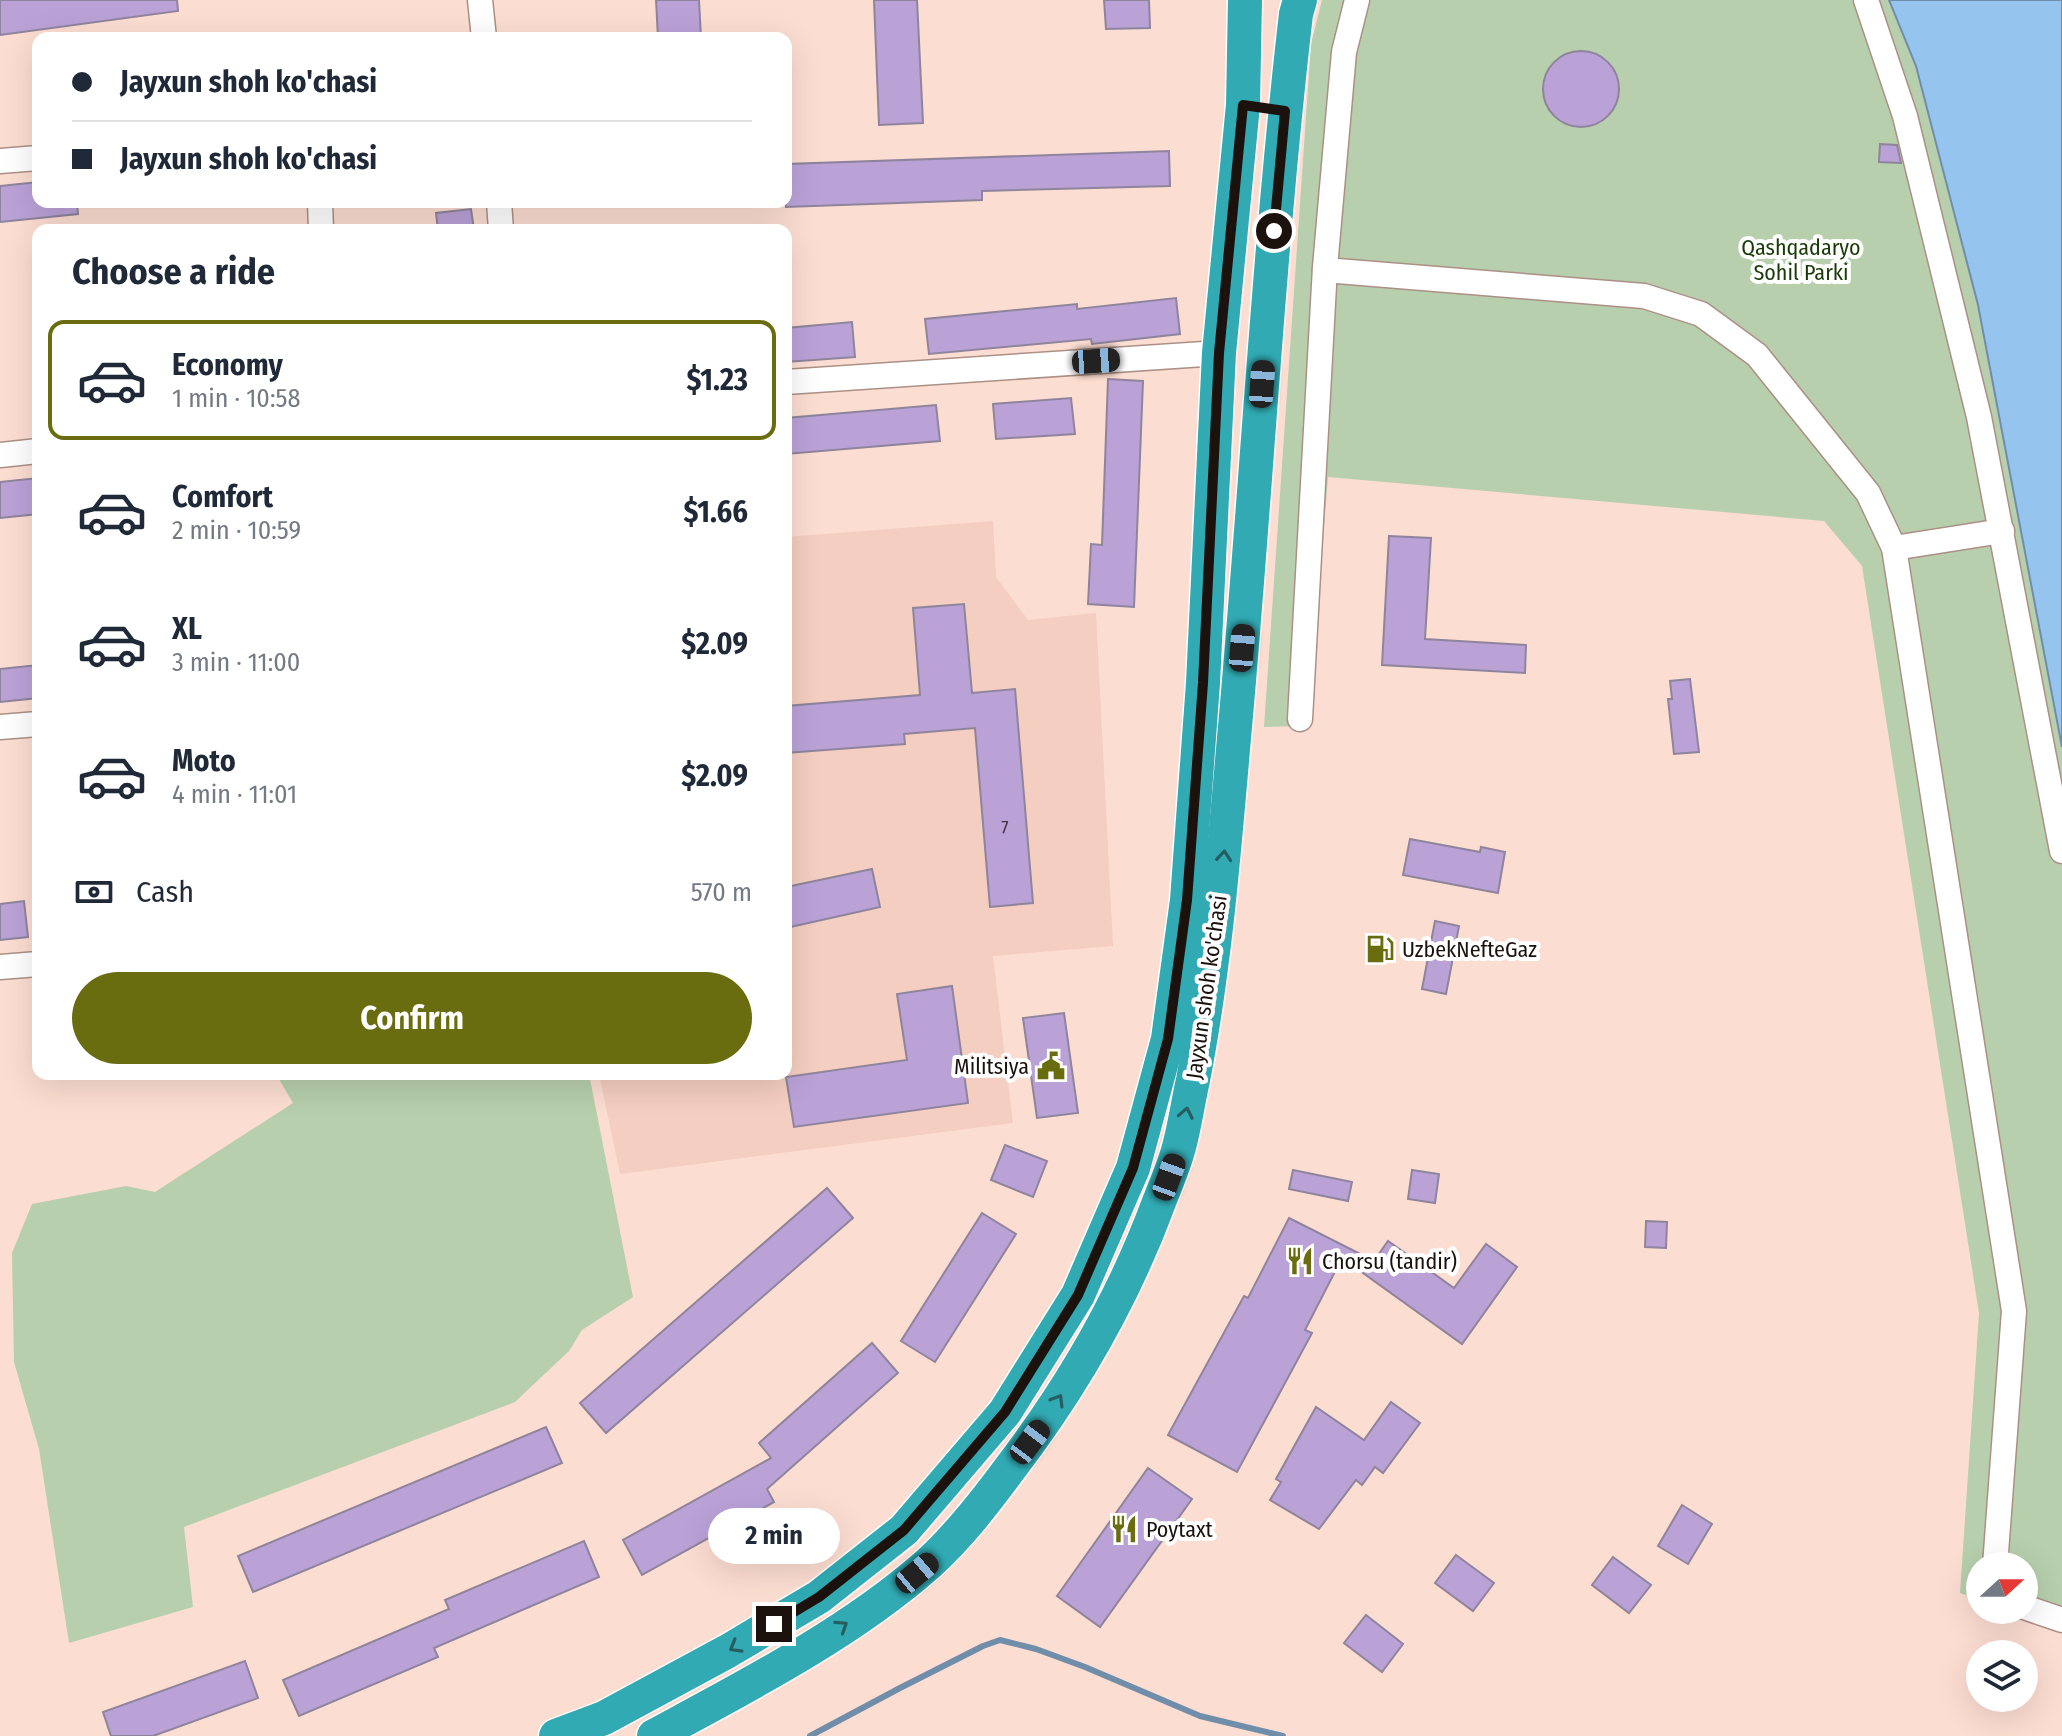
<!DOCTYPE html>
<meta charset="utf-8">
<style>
:root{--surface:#fff;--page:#f6f6f7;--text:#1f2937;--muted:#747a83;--line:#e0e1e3;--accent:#6a6d0f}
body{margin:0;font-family:"Fira Sans Condensed",sans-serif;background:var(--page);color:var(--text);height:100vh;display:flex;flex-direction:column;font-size:30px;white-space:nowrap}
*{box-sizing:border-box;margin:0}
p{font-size:26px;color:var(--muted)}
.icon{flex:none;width:44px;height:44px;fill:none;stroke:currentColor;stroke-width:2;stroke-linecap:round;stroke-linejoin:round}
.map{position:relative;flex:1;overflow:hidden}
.sheet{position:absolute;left:32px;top:224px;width:760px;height:856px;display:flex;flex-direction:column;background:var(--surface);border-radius:16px;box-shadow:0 8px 32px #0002}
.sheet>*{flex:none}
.hud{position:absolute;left:32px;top:32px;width:760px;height:176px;border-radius:16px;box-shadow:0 8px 32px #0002;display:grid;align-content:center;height:176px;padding:0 40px;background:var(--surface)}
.needle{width:52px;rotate:69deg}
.buttons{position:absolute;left:1966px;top:1552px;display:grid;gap:16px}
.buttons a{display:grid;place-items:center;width:72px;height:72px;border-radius:50%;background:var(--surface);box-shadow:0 8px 32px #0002;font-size:40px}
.end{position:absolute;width:36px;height:36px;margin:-18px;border:10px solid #1b110d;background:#fff;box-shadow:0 0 0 4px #fff}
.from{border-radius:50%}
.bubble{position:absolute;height:56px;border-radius:28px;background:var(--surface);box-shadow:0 8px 32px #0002;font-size:26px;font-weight:700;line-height:56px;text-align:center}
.car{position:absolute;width:24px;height:48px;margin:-24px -12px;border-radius:10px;box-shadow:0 0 6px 2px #0007;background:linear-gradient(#222 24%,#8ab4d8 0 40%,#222 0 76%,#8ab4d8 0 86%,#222 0)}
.hud b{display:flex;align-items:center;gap:28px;height:76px;font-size:30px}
.hud b+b{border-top:2px solid var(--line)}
.hud i{width:20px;height:20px;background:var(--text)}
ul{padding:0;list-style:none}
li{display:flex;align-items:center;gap:24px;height:120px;margin:0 16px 12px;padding:0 24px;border:4px solid transparent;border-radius:16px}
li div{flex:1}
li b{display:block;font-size:30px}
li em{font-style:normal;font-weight:700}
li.current{border-color:var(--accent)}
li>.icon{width:72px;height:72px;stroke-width:1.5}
h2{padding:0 40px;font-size:36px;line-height:96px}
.pay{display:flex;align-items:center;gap:20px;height:88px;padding:0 40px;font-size:30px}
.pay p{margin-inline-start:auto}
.button{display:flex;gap:16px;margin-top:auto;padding:16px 40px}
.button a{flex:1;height:92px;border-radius:48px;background:var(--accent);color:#fff;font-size:32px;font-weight:700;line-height:92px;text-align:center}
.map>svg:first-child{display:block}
.built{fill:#f4cec0}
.green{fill:#b7cfad}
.water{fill:#95c4ee;stroke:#708eaa;stroke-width:2}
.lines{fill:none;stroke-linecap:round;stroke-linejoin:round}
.stream{stroke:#708eaa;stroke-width:6}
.building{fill:#baa2d7;stroke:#8f849c;stroke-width:2}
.minor-casing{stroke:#ac9086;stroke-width:27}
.highway-casing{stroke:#fff;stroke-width:37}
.minor{stroke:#fff;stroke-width:24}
.highway{stroke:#31aab3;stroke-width:34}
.oneway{stroke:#265e60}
.route{stroke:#1b110d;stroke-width:10}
.labels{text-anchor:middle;stroke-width:8;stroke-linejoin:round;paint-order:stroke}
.number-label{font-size:18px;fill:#433540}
.park-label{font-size:22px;fill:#1a3b08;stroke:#fff}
.poi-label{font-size:22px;fill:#1b110d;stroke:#fff;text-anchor:start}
.street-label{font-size:22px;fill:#1b110d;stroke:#fff}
</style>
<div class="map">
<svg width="2062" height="1736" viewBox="0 0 2062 1736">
<rect width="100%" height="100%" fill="#fcddd2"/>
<path class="built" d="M993,521L996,577L1028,620L1096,613L1113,946L993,956L1013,1123L620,1174L599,1074H786V537Z"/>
<g class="green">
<path d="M1322,0H2062V1628L2009,1610H2024V1566H1980V1600L1960,1593L1979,1313L1862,566L1824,521L1328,477L1308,726L1264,727L1311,44Z"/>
<path d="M276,1074H589L633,1297L582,1330L569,1351L515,1402L184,1527L193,1607L69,1643L39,1449L14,1362L12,1253L32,1204L126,1186L155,1192L293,1103Z"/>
</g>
<path class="water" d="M1889,0H2062V747L1978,305L1916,66Z"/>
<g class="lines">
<path class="stream" d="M810,1736L900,1688L983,1646L1000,1640L1036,1649L1085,1667L1200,1716L1283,1736"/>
</g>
<g class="building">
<path d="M0,0H177L178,11L0,35Z"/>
<path d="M656,0H699L701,38H658Z"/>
<path d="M874,0H917L923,123L879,125Z"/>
<path d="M1104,0H1149L1150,28L1106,29Z"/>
<circle cx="1581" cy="89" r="38"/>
<path d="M1880,144L1897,145L1901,163L1879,162Z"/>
<path d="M1169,151L1170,186L982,191V200L786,207V164Z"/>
<path d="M38,182V202H77L78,214L0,222V186Z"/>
<path d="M471,209L474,230H438L436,213Z"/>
<path d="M1176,298L1180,334L1092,344L1091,339L929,354L925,319L1077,304V309Z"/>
<path d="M852,322L855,357L786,362V328Z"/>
<path d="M1108,379L1143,381L1134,607L1088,604L1091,544L1102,545Z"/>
<path d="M1071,398L1075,434L996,439L993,404Z"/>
<path d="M936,405L940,441L786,454V418Z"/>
<path d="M38,478V514L0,518V482Z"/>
<path d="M1389,536L1431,538L1425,639L1526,645L1525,673L1382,665Z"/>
<path d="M964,604L972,693L1015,689L1033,903L990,907L975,728L904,734L905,744L786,753V706L920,695L913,608Z"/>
<path d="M38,665V698L0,702V669Z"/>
<path d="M1690,679L1699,752L1674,754L1668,699H1672L1670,681Z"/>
<path d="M1410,839L1480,852L1481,847L1505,852L1498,893L1403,875Z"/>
<path d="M872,869L880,907L786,928V887Z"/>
<path d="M24,901L28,937L0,940V904Z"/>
<path d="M1435,921L1459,926L1446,994L1422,989Z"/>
<path d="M952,986L968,1103L794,1127L786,1077L907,1060L897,994Z"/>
<path d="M1064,1013L1078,1113L1037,1118L1023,1018Z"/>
<path d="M1005,1145L1047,1161L1033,1197L991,1180Z"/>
<path d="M1293,1170L1352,1182L1348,1201L1289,1189Z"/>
<path d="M1412,1170L1439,1174L1435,1203L1408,1199Z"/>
<path d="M827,1188L853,1218L606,1433L580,1403Z"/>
<path d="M982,1213L1016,1234L935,1362L901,1341Z"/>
<path d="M1289,1218L1374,1261L1388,1241L1454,1288L1486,1244L1517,1267L1462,1344L1342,1258L1305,1330L1312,1333L1237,1472L1168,1435L1244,1296L1248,1298Z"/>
<path d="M1646,1221L1667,1222L1666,1248L1645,1247Z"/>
<path d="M872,1343L898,1373L767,1489L774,1502L642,1575L623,1540L771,1458L759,1443Z"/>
<path d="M1391,1402L1420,1423L1383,1473L1375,1467L1362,1485L1356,1480L1319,1529L1270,1500L1281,1482L1276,1479L1316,1407L1364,1440Z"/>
<path d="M546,1427L562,1463L253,1592L238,1556Z"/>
<path d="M1148,1468L1192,1499L1100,1627L1057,1596Z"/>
<path d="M1682,1505L1712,1524L1688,1564L1658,1546Z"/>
<path d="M584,1541L599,1577L434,1648L438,1657L299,1716L283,1680L449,1609L445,1600Z"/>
<path d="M1456,1555L1494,1583L1473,1611L1435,1583Z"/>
<path d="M1613,1557L1651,1585L1629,1613L1592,1585Z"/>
<path d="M1366,1615L1403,1644L1382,1672L1344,1643Z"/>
<path d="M245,1661L258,1698L153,1736H111L103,1712Z"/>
</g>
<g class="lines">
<defs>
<g id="minor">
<path d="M480,0L484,38"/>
<path d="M1866,0L1905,116L1979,417L2062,851"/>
<path d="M0,161L38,158"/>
<path d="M320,202L321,230"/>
<path d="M499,202L501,230"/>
<path d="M1325,270L1644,296L1701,314L1757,355L1868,493L1894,548L2014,1311L1995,1566"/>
<path d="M786,382L1219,353"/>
<path d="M0,455L38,451"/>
<path d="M1894,548L2002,531"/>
<path d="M1300,719L1325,267L1344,52L1357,0"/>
<path d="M0,727L38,724"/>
<path d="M0,967L38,964"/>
<path d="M2024,1607L2062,1620"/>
</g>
<g id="highway">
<path d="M556,1736L604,1718L728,1651L819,1597L904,1530L1005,1412L1078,1295L1133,1168L1168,1039L1187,900L1203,683L1219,353L1243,105L1245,0"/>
<path d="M654,1736C745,1687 850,1633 928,1564C959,1536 986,1501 1011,1467C1072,1387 1124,1297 1159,1202C1166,1184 1174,1166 1179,1147C1185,1125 1188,1102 1193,1080C1215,967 1224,853 1234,738C1256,497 1268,255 1296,14L1300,0"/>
</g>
</defs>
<use href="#minor" class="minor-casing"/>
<use href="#highway" class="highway-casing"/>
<use href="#minor" class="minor"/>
<use href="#highway" class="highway"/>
</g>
<defs><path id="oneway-chevron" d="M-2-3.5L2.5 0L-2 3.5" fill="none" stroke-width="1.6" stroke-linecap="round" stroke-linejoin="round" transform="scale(2)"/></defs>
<g class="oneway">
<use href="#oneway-chevron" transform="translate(1224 856) rotate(-85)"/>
<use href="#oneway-chevron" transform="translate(1186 1113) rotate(-79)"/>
<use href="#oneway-chevron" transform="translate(1058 1400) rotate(-59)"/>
<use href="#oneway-chevron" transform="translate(842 1626) rotate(-33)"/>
<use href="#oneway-chevron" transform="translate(735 1647) rotate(150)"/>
</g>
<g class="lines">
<path class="route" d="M774,1624L819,1597L904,1530L1005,1412L1078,1295L1133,1168L1168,1039L1187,900L1203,683L1219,353L1243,105L1285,111L1274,231"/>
</g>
<defs>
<symbol id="fuel-bare" viewBox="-9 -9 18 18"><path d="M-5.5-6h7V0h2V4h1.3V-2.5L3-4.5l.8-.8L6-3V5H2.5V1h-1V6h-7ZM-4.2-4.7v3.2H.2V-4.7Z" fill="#6a6d0f" stroke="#fff" stroke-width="2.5" paint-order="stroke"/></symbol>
<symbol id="civic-bare" viewBox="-9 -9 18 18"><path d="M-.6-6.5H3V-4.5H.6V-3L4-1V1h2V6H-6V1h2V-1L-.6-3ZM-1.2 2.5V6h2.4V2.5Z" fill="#6a6d0f" stroke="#fff" stroke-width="2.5" paint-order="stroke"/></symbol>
<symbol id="restaurant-bare" viewBox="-9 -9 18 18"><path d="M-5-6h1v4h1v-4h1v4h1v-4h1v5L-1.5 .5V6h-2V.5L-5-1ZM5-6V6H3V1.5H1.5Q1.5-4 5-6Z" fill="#6a6d0f" stroke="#fff" stroke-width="2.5" paint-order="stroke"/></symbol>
</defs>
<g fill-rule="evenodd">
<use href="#fuel-bare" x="1360" y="929" width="40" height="40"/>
<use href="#civic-bare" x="1031" y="1046" width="40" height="40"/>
<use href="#restaurant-bare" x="1280" y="1241" width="40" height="40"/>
<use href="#restaurant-bare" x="1104" y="1509" width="40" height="40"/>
</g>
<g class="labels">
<g class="number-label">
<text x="1005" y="834">7</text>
</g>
<g class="park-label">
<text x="1801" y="255">Qashqadaryo<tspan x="1801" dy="25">Sohil Parki</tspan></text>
</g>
<g class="poi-label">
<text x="1402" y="957">UzbekNefteGaz</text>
<text x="1029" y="1074" text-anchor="end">Militsiya</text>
<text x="1322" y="1269">Chorsu (tandir)</text>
<text x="1146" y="1537">Poytaxt</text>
</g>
<g class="street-label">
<text transform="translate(1206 987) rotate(-82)" y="8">Jayxun shoh ko'chasi</text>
</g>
</g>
</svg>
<div class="buttons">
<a><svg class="needle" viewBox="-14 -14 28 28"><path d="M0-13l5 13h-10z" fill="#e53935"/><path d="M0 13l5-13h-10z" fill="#747a83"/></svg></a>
<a><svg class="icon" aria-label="layers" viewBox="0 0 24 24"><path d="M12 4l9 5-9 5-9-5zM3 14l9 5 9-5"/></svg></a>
</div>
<i class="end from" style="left:1274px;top:231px"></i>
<i class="end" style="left:774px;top:1624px"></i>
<div class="bubble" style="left:708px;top:1508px;width:132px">2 min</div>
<i class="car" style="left:1096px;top:361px;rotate:86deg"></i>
<i class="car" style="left:1262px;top:384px;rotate:4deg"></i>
<i class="car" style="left:1242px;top:648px;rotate:5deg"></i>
<i class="car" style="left:1169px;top:1177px;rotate:20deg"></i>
<i class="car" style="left:1030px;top:1442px;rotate:37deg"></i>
<i class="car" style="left:917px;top:1573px;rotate:50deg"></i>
<div class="hud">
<b><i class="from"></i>Jayxun shoh ko'chasi</b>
<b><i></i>Jayxun shoh ko'chasi</b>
</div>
<section class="sheet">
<h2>Choose a ride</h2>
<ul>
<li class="current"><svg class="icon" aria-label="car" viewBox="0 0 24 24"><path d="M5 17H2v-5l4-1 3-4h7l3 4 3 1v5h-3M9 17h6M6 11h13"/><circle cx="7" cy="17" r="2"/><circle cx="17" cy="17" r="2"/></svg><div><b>Economy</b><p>1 min · 10:58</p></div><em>$1.23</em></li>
<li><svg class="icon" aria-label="car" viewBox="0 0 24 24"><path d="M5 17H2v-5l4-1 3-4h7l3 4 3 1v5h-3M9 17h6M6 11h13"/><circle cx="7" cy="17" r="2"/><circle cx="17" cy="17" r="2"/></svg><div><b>Comfort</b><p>2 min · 10:59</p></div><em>$1.66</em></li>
<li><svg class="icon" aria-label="car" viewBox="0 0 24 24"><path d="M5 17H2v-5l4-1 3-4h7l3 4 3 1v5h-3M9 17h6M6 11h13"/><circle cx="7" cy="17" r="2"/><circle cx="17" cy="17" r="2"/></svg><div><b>XL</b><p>3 min · 11:00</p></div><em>$2.09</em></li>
<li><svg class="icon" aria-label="car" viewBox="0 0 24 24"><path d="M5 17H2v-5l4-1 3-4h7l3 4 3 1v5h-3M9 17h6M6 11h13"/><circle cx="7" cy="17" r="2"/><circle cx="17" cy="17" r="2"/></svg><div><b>Moto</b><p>4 min · 11:01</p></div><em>$2.09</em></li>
</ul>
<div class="pay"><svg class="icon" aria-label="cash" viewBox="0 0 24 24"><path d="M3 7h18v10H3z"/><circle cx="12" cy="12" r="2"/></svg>Cash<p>570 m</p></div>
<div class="button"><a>Confirm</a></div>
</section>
</div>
